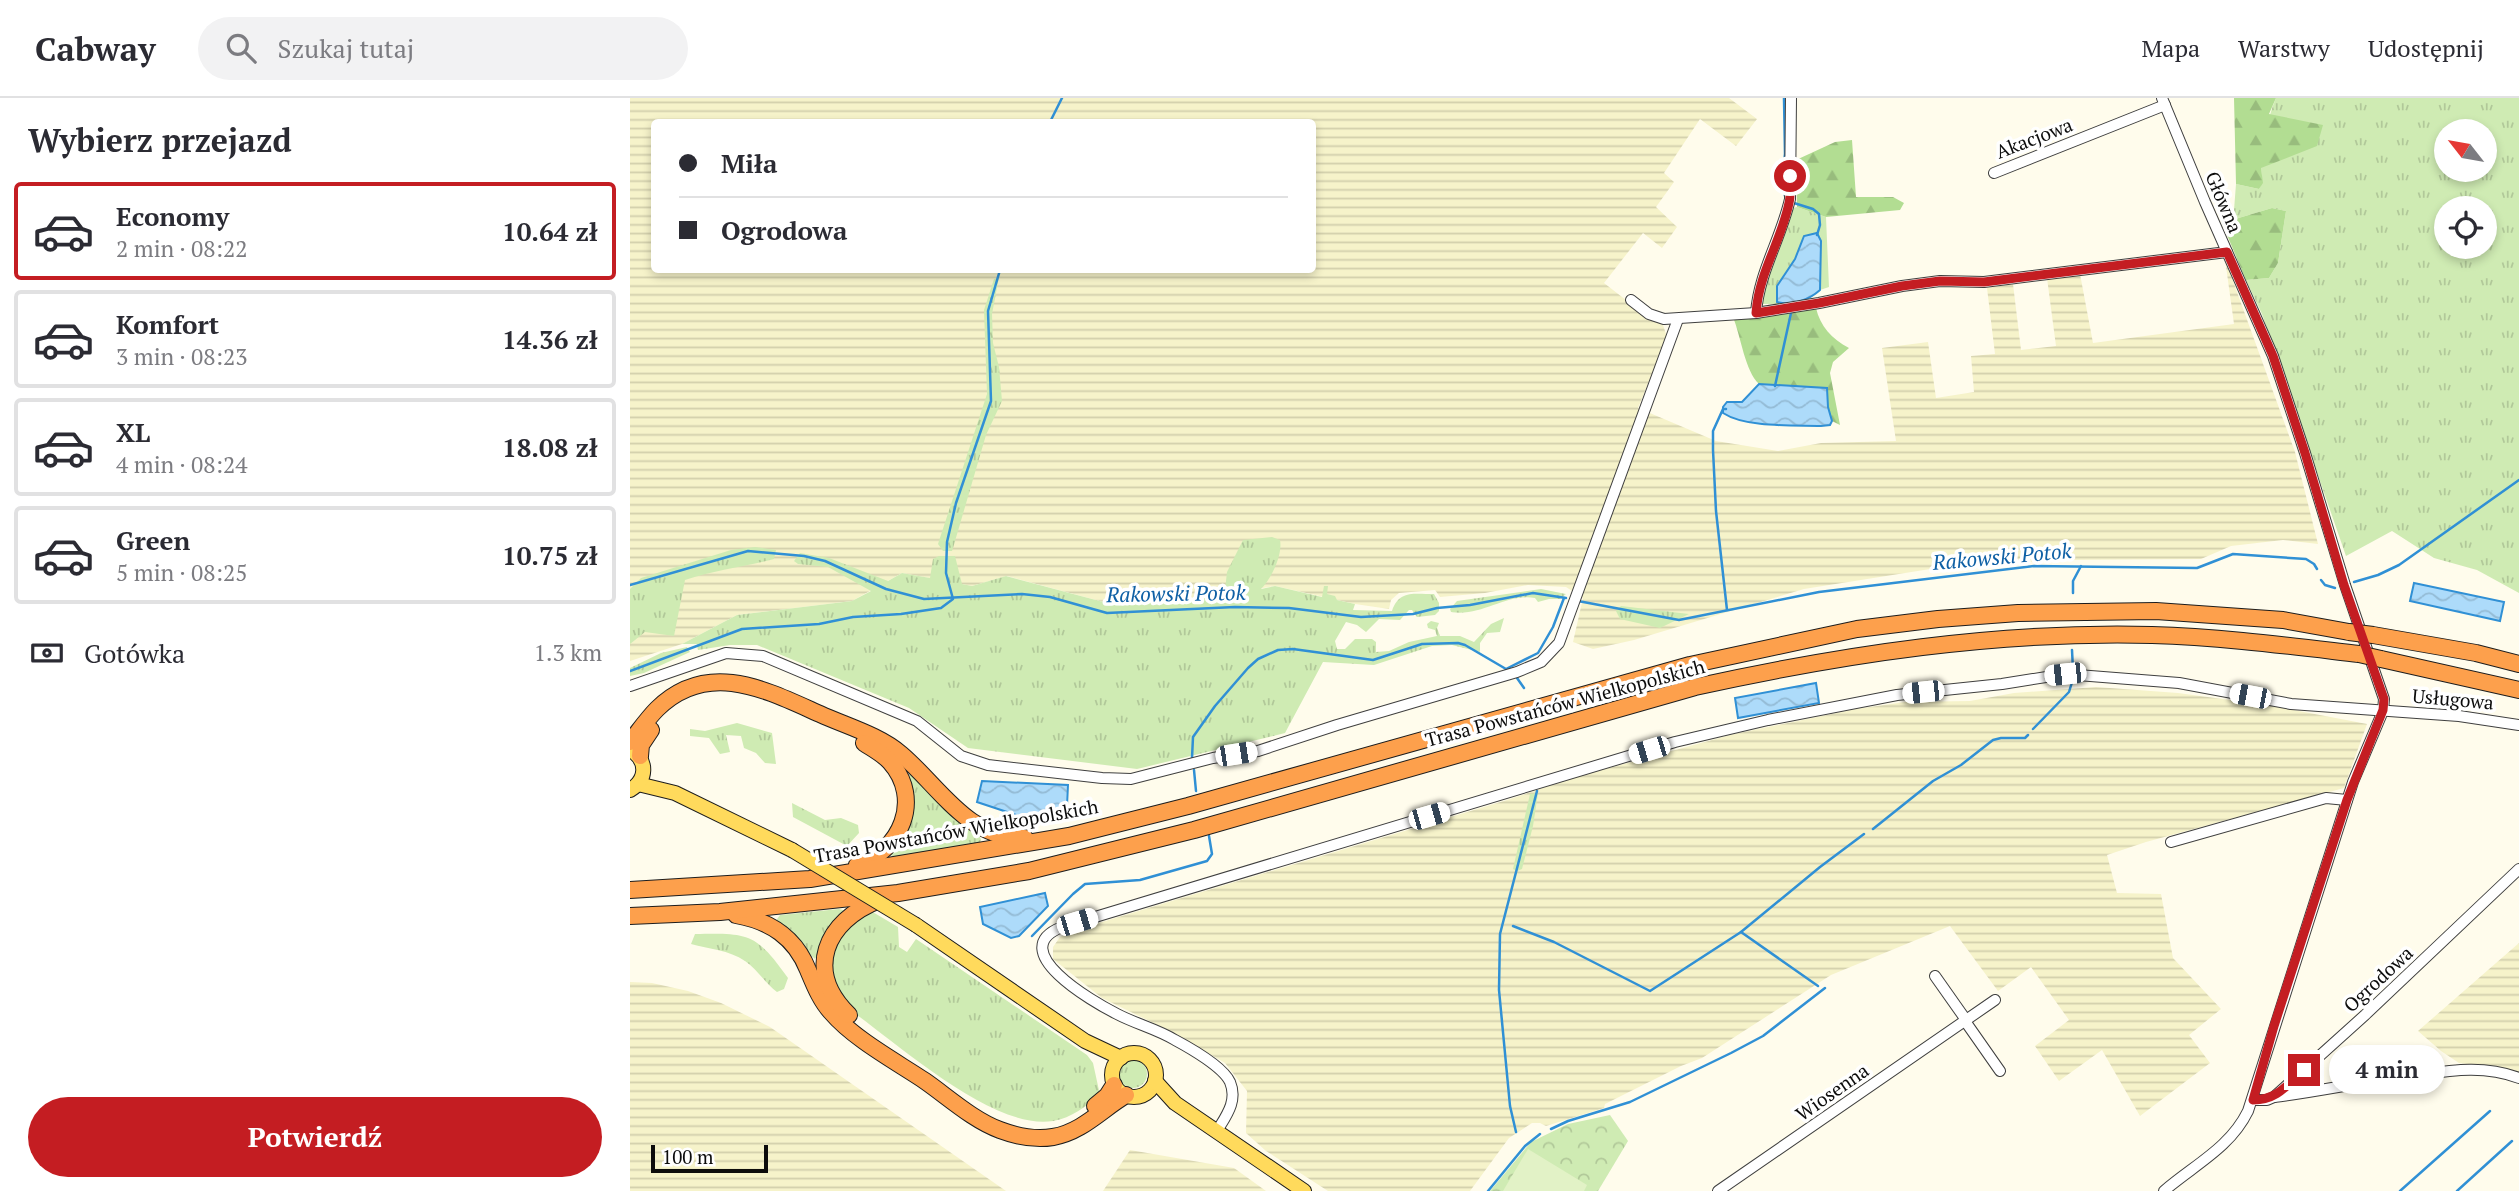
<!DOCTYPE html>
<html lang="pl">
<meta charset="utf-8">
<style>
:root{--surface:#fff;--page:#f2f2f3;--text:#2b2b33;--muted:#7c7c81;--line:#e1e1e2;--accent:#c41d22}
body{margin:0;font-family:"PT Serif",serif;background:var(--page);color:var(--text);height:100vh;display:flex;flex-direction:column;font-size:26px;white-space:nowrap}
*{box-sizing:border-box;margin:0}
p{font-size:23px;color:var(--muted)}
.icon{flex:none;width:38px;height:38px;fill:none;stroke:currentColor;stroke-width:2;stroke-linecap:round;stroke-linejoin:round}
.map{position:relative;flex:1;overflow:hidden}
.sheet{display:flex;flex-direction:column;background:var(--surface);width:630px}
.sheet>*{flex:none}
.hud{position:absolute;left:21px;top:21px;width:665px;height:154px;border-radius:7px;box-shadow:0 4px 10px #0003;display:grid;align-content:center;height:154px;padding:0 28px;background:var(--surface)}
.needle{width:46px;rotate:301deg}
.tools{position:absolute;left:1804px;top:21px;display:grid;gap:14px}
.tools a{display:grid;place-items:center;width:63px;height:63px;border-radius:50%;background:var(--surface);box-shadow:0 4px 10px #0003;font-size:35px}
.scale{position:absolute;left:21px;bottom:18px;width:117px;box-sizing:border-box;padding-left:7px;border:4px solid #0c0c0c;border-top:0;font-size:19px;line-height:24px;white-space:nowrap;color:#0c0c0c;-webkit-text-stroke:5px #fff;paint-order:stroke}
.end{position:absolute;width:32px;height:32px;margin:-16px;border:9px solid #c41d22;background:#fff;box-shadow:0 0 0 4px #fff}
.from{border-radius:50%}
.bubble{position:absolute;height:49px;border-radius:24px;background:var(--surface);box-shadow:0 4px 10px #0003;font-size:23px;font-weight:600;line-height:49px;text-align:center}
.car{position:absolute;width:21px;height:42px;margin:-21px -10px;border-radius:9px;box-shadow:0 0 5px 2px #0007;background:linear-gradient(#fff 24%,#345 0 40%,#fff 0 76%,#345 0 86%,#fff 0)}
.hud b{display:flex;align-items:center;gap:24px;height:66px;font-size:26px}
.hud b+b{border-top:2px solid var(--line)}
.hud i{width:18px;height:18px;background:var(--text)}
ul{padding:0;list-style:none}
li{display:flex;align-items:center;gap:21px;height:98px;margin:0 14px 10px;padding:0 14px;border:4px solid var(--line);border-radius:7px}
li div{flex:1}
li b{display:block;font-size:26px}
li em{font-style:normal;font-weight:600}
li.current{border-color:var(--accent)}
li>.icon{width:63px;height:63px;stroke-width:1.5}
h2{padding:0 28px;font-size:32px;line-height:84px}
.pay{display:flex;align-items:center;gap:18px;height:77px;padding:0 28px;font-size:26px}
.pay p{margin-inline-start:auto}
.cta{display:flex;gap:14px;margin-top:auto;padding:14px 28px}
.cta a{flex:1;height:80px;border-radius:42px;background:var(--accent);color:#fff;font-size:28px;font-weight:600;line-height:80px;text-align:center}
header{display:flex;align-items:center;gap:42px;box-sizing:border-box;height:98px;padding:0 35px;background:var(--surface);border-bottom:2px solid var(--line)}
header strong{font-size:33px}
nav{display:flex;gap:38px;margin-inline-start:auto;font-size:24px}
.search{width:490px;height:63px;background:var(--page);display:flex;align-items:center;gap:18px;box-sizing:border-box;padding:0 24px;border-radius:38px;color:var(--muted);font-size:26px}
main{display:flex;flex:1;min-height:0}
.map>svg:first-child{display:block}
.farmland{fill:url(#farmland-rules);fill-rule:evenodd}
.grass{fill:url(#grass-tufts);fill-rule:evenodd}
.forest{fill:url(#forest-firs)}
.park{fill:url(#park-crowns)}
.pitch{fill:#e2f2c6}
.water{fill:url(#water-waves);stroke:#3090d5;stroke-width:2}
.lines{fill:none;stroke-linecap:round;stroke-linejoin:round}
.stream{stroke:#3090d5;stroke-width:2.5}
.minor-casing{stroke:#3f3f3f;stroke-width:12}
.major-casing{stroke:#1d1d1d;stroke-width:16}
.highway-casing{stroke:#1d1d1d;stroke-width:18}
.minor{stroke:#fff;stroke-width:10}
.major{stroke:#ffda5c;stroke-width:14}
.highway{stroke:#fda04c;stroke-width:16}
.major-bridge-casing{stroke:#1d1d1d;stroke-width:16;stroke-linecap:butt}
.highway-bridge-casing{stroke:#1d1d1d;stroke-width:18;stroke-linecap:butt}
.major-bridge{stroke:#ffda5c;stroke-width:14}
.highway-bridge{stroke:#fda04c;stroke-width:16}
.route{stroke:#c41d22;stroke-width:9}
.labels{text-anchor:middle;stroke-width:7;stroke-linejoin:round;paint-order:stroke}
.street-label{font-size:19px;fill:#0c0c0c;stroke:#fff}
.water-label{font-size:21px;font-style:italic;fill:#0f60a5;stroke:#fff}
</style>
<header>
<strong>Cabway</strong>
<div class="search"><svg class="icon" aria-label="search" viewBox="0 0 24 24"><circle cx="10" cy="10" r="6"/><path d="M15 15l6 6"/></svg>Szukaj tutaj</div>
<nav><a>Mapa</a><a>Warstwy</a><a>Udostępnij</a></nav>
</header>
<main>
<section class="sheet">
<h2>Wybierz przejazd</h2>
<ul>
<li class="current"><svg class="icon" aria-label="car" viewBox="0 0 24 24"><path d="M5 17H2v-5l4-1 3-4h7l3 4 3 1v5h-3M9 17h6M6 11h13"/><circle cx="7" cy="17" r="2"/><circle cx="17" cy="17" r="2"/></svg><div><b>Economy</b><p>2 min · 08:22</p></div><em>10.64 zł</em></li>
<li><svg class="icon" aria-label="car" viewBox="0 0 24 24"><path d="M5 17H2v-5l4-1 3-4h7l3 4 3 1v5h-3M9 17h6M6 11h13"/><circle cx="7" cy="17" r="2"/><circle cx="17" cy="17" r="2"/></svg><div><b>Komfort</b><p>3 min · 08:23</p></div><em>14.36 zł</em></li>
<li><svg class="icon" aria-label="car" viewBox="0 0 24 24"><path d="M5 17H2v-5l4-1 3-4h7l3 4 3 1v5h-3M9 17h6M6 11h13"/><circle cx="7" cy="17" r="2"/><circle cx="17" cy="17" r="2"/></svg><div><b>XL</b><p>4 min · 08:24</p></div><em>18.08 zł</em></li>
<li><svg class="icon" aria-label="car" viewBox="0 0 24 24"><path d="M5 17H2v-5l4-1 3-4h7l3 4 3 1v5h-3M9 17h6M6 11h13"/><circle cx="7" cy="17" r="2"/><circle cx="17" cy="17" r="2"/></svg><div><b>Green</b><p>5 min · 08:25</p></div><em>10.75 zł</em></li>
</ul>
<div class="pay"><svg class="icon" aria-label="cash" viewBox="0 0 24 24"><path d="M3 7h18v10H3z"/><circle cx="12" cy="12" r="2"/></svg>Gotówka<p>1.3 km</p></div>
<div class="cta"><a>Potwierdź</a></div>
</section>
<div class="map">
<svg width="1889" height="1093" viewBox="0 0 1889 1093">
<defs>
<pattern id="farmland-rules" width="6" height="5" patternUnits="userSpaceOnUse" patternTransform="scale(1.75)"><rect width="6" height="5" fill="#f6f3ca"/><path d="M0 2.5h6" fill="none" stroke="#d2cfac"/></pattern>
<pattern id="grass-tufts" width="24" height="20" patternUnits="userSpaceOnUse" patternTransform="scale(1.75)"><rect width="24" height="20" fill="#cfebb3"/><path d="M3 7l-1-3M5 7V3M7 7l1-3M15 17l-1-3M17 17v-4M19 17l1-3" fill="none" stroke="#b1c899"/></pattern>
<pattern id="forest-firs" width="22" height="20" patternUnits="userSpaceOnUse" patternTransform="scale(1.75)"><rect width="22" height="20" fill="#b2dd92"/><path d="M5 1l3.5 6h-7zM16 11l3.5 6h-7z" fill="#98bc7d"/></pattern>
<pattern id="park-crowns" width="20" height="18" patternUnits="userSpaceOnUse" patternTransform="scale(1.75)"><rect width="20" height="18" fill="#cfebb3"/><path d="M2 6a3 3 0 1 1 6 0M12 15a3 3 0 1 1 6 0" fill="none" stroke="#b1c899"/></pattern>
<pattern id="water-waves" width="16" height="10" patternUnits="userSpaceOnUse" patternTransform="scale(1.75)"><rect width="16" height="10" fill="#addbfa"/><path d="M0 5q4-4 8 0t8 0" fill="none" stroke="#94bbd5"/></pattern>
</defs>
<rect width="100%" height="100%" fill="#fffcec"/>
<g class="farmland">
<path d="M0,0H1099L1127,21L1106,48L1070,21L1034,75L1044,84L1026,109L1047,129L1032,150L1013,135L974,185L1023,223L1032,224L1037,239L1008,310L1086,343L1148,353L1191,345L1266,343L1252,250L1298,244L1306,300L1344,294L1341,258L1365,256L1357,190L1383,186L1391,252L1426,248L1417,180L1450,176L1463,245L1604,226L1595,161L1665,354L1688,446L1653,442L1601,448L1571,461L1432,462L1313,469L1174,491L1004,542L963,551L943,544L953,500L936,489L898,487L855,495L810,499L805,492L769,495L761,502L759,511L725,506L645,488L576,500L477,505L377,478L342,488L272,475L222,503L107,517L52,546L0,563ZM24,24H682V172H24Z"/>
<path d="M1466,589L1548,595L1637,607L1737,626L1714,690L1516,744L1477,757L1487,795L1531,796L1543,860L1591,911L1559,937L1580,965L1510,1018L1472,952L1429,983L1405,948L1439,922L1401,869L1368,893L1320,828L1201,877L1072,960L1051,968L975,1006L974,1010L916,1028L910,1025H902L879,1040L840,1093H698L636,1053L616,1035L617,993L595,965L546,936L472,900L423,861V849L430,839L452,830L877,702L946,679L1104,636L1226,611L1275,604L1340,603L1384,595Z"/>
<path d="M1889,845V976L1877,971L1829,965L1811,953L1788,933Z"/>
<path d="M0,884L22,885L58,893L91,905L140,929L376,1093H0Z"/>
<path d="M500,1052L604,1070L636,1093H473Z"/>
</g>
<g class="grass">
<path d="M1646,0H1889V495L1847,472L1804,460L1762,433L1716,458L1632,216L1616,182L1639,180L1648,165L1656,113L1642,110L1592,125L1590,117L1604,112L1606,86L1629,91C1634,83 1631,77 1631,68C1633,46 1637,21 1646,0ZM1816,33H1855V72H1816ZM1816,110H1855V149H1816Z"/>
<path d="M1167,109L1196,119L1199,189L1190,192L1191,143C1168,158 1161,164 1147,188L1154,206H1130V194L1163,110Z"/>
<path d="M369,179L362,216L363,245L369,269L372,303L356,337L323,450L322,453H313L308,446L357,296L354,212L364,181Z"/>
<path d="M642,439L650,442C653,457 641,481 631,491L645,488L692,499L694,488H698L697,496L705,498L707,502L725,506L723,512L762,513C769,492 783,496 804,496L809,505V513L805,517L787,519L782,512H779L770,522L749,521L736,534L727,527L716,524L705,543L707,551H715L725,541H742L746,544V554L759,553L779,544L807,538L805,532L798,530L797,526L801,523L809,525L807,530L810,538H830L844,544L861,526L874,520L870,534L857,535L850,545V554L822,547L802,548L744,567L693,564L655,635L507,671L338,650L279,610L127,547H100L68,552L67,546H52L107,517L222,503L241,493L198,469L168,466L164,463L170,455L199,460L258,483L272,475L300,480L303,461L309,458H325L332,486L342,488L376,478L477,505L576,500L599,496L595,492L597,474L613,442Z"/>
<path d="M125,449L146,452L144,461C114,469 84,472 55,482L44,538L15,534L0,546V491L11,480L101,452Z"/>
<path d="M911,491L936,496L930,501H919L908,504L905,500C876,495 852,519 821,514L820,511L827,503Z"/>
<path d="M991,508L1059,516L1030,530L990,521L986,513Z"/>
<path d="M57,549L60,554L14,575L0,578V570L31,555Z"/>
<path d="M107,625L142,635L146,666L135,665L126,655L114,650L111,638L96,637L100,654L90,656L79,640L60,638V631L75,633Z"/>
<path d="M281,673L323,719L350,739L351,742L349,746L264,759L261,757C265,750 271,746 275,739C286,720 285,698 279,678Z"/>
<path d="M908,695L903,728L892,771L887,773L883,771L900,696Z"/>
<path d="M162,705L195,722L211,720L228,727L229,735L217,748L163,719Z"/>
<path d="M209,811L213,812L212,815L185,861L145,824L150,817Z"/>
<path d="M241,813L268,829L269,849L277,854L286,841L457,957L463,965L470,997C456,1008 442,1020 423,1023C365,1033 270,948 223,914L209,899L201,869L203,852L216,828Z"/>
<path d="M65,836C119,835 126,835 158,880L154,891L147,894C135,885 127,871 115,863C99,852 79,851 61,846Z"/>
<circle cx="503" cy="976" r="14"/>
</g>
<g class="forest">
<path d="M1604,0H1646L1639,16L1693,27L1687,48L1631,70L1633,85L1629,91L1606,86Z"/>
<path d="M1222,42L1226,99H1263L1274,105L1270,112L1196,119L1167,109L1166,62L1205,44Z"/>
<path d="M1642,110L1656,113L1648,165L1639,180L1616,182L1592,125Z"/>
<path d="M1186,210C1190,228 1202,241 1219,250L1203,264L1200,275L1210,327L1202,323L1198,309L1196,290L1129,286C1115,273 1111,239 1103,219Z"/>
</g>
<path class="park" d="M980,1017L998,1043L968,1093H860L901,1044L938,1026Z"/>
<path class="pitch" d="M898,1051L957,1087L954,1093H873Z"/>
<g class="water">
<path d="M1187,135L1191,143L1190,192C1179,202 1162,208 1147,204V188L1165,161L1174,138Z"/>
<path d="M1129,286L1197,290L1198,309L1202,323L1200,327L1191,328C1163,327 1116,330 1093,315V309L1097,304H1112Z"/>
<path d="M1784,485L1874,504L1870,523L1780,503Z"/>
<path d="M1186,585L1189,605L1108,620L1105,600Z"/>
<path d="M352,683L438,687L437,708L395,720L347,704Z"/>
<path d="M415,795L418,808L389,838L381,840L353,826L350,809Z"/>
</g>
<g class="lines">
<g class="stream">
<path d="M1154,0L1155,56L1152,85L1155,98"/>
<path d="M420,24L432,0"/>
<path d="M1164,105L1183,111L1189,116L1190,127L1187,137"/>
<path d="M1145,288L1161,215"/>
<path d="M1096,311H1093L1083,333V352L1086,413L1097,512"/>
<path d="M1691,482L1695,487L1705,490"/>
<path d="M1724,484L1748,477L1769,467L1889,382"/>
<path d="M0,487L118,453L174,458L195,463L256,491L294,501L392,496L420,499L477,515L605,509L659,510L731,519L783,516L807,510L840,507L903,495L936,500"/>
<path d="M1443,495V483L1451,468"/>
<path d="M948,503L1049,522L1189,494L1404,468L1567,470L1603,456L1676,461L1684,466L1687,471"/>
<path d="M1442,552L1443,572"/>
<path d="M0,573L112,531L189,526L223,519L271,516L311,510L323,501L316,475L317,444L326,405L361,303L358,213L370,172"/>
<path d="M887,580L894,590"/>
<path d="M1403,631L1439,594L1443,581"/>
<path d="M562,660L563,639L585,608L618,570L628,561L648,552L663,551L743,562L792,546L828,545L835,547L876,571L908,555L923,529L934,500"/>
<path d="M564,672L566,693"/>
<path d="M1243,731L1303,683L1331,667L1363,642L1371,640H1395L1398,637"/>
<path d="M883,828L924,844L1020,893L1111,834L1190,769L1234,736"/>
<path d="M1111,834L1188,888"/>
<path d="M402,838L443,796L455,786L510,782L577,763L582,756L579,738"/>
<path d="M921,1031L938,1023L1000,1004L1101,955L1133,938L1195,890"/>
<path d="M886,1034L880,1008L869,892L870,836L907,693"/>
<path d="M858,1093L895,1048L910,1036"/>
<path d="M1770,1093L1860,1013"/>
<path d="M1827,1093L1882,1043"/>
</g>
<defs>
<g id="minor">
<path d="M1532,0L1575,104L1643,258L1675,355L1715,487L1754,601L1753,613L1723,684L1618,1013C1600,1050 1564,1067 1534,1093"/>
<path d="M1364,75L1535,7"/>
<path d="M1001,202L1019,216L1034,221L1126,215L1189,205L1272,188L1310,183L1354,184L1597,154"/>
<path d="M1126,215C1129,174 1151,141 1160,101L1161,0"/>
<path d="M0,588L96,555L133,558L287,623L331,658L358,667L472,680L501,681L583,660L628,653L707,627L887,574L911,564L929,545L1048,221"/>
<path d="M1541,744L1696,700L1717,702"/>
<path d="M1305,878L1336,922"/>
<path d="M1335,923L1370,973"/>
<path d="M1644,999C1692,993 1740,982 1788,977C1823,972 1855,967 1889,980"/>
<path d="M1623,1002H1637L1644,999L1735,917L1889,771"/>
<path d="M587,1033C596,1018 608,1003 600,984C593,969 560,950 545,942C527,931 506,926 487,916C463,904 373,852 432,829L1045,644L1138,622L1267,597L1372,586L1435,576L1549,585L1661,606L1829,618L1889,627"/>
<path d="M1088,1093L1365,902"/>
</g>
<g id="major">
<path d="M8,686L45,695L162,752"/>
<path d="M0,692C17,682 18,663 1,652"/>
<path d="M286,827L455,943L491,960"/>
<circle cx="504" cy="977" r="22"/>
<path d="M525,983L545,1005L674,1093"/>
</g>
<g id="highway">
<path d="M1743,537L1846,555L1889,566"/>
<path d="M1751,561L1889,592"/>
<path d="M0,644C9,633 17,621 27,611C78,561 136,592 190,616C216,628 249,637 271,656C310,689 337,741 395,740"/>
<path d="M10,658L11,647L21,632"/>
<path d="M227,767C271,753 293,701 260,664C253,656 243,651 234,645"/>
<path d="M0,792L180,781L439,738L558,708L1060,567L1227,531L1308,521L1388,515L1526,513L1653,522L1719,534"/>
<path d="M106,817C140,823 165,839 178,872C184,886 190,902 201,914C224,941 265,963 295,983C318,999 343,1022 370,1032C386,1038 405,1042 423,1039C452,1034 471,1012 496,997"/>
<path d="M0,818L90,814L268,795L399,773L564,732L1065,589C1215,556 1368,533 1522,537C1591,539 1660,548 1729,556"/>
<path d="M219,917C174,873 195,823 249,802"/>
<path d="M465,1008L477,998L484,987"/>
</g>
</defs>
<use href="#minor" class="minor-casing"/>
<use href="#major" class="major-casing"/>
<use href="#highway" class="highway-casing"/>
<use href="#minor" class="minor"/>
<use href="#major" class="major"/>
<use href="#highway" class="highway"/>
<defs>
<path id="major-bridge" d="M162,752L286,827"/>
<g id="highway-bridge">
<path d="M1719,534L1743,537"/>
<path d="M1729,556L1751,561"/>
</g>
</defs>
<use href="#major-bridge" class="major-bridge-casing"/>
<use href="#highway-bridge" class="highway-bridge-casing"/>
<use href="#major-bridge" class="major-bridge"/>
<use href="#highway-bridge" class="highway-bridge"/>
</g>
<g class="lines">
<path class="route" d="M1160,78C1160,87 1161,97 1159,105C1151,144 1129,174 1126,215L1189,205L1272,188L1310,183L1354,184L1597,154L1643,258L1675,355L1714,487L1754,601L1753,612L1717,702L1644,928L1623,1002C1647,1002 1657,987 1674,972"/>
</g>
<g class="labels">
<g class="street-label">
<text transform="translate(1404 40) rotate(-21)" y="7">Akacjowa</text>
<text transform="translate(1594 104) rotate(67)" y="7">Główna</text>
<text transform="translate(1823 601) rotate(5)" y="7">Usługowa</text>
<text transform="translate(935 605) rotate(-15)" y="7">Trasa Powstańców Wielkopolskich</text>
<text transform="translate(326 733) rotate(-10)" y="7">Trasa Powstańców Wielkopolskich</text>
<text transform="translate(1748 881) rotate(-43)" y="7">Ogrodowa</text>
<text transform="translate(1202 994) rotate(-35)" y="7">Wiosenna</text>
</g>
<g class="water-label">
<text transform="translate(1372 459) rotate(-5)" y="7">Rakowski Potok</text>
<text transform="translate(546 496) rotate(-1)" y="7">Rakowski Potok</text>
</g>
</g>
</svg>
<div class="tools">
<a><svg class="needle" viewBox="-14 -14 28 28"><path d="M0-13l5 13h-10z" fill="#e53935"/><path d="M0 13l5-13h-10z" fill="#7c7c81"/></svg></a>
<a><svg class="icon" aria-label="locate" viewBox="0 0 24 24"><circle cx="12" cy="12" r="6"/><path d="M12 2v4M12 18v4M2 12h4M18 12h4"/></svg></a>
</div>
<div class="scale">100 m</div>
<i class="end from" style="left:1160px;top:78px"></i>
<i class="end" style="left:1674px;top:972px"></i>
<div class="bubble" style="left:1699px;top:947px;width:116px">4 min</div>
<i class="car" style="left:1435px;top:576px;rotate:264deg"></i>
<i class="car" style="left:1293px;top:594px;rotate:264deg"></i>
<i class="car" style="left:1620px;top:598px;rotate:281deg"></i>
<i class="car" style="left:1019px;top:652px;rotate:253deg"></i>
<i class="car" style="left:606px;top:656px;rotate:81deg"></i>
<i class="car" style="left:799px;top:718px;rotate:74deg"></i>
<i class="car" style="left:447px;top:824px;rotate:73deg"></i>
<div class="hud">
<b><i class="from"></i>Miła</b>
<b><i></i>Ogrodowa</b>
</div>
</div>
</main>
